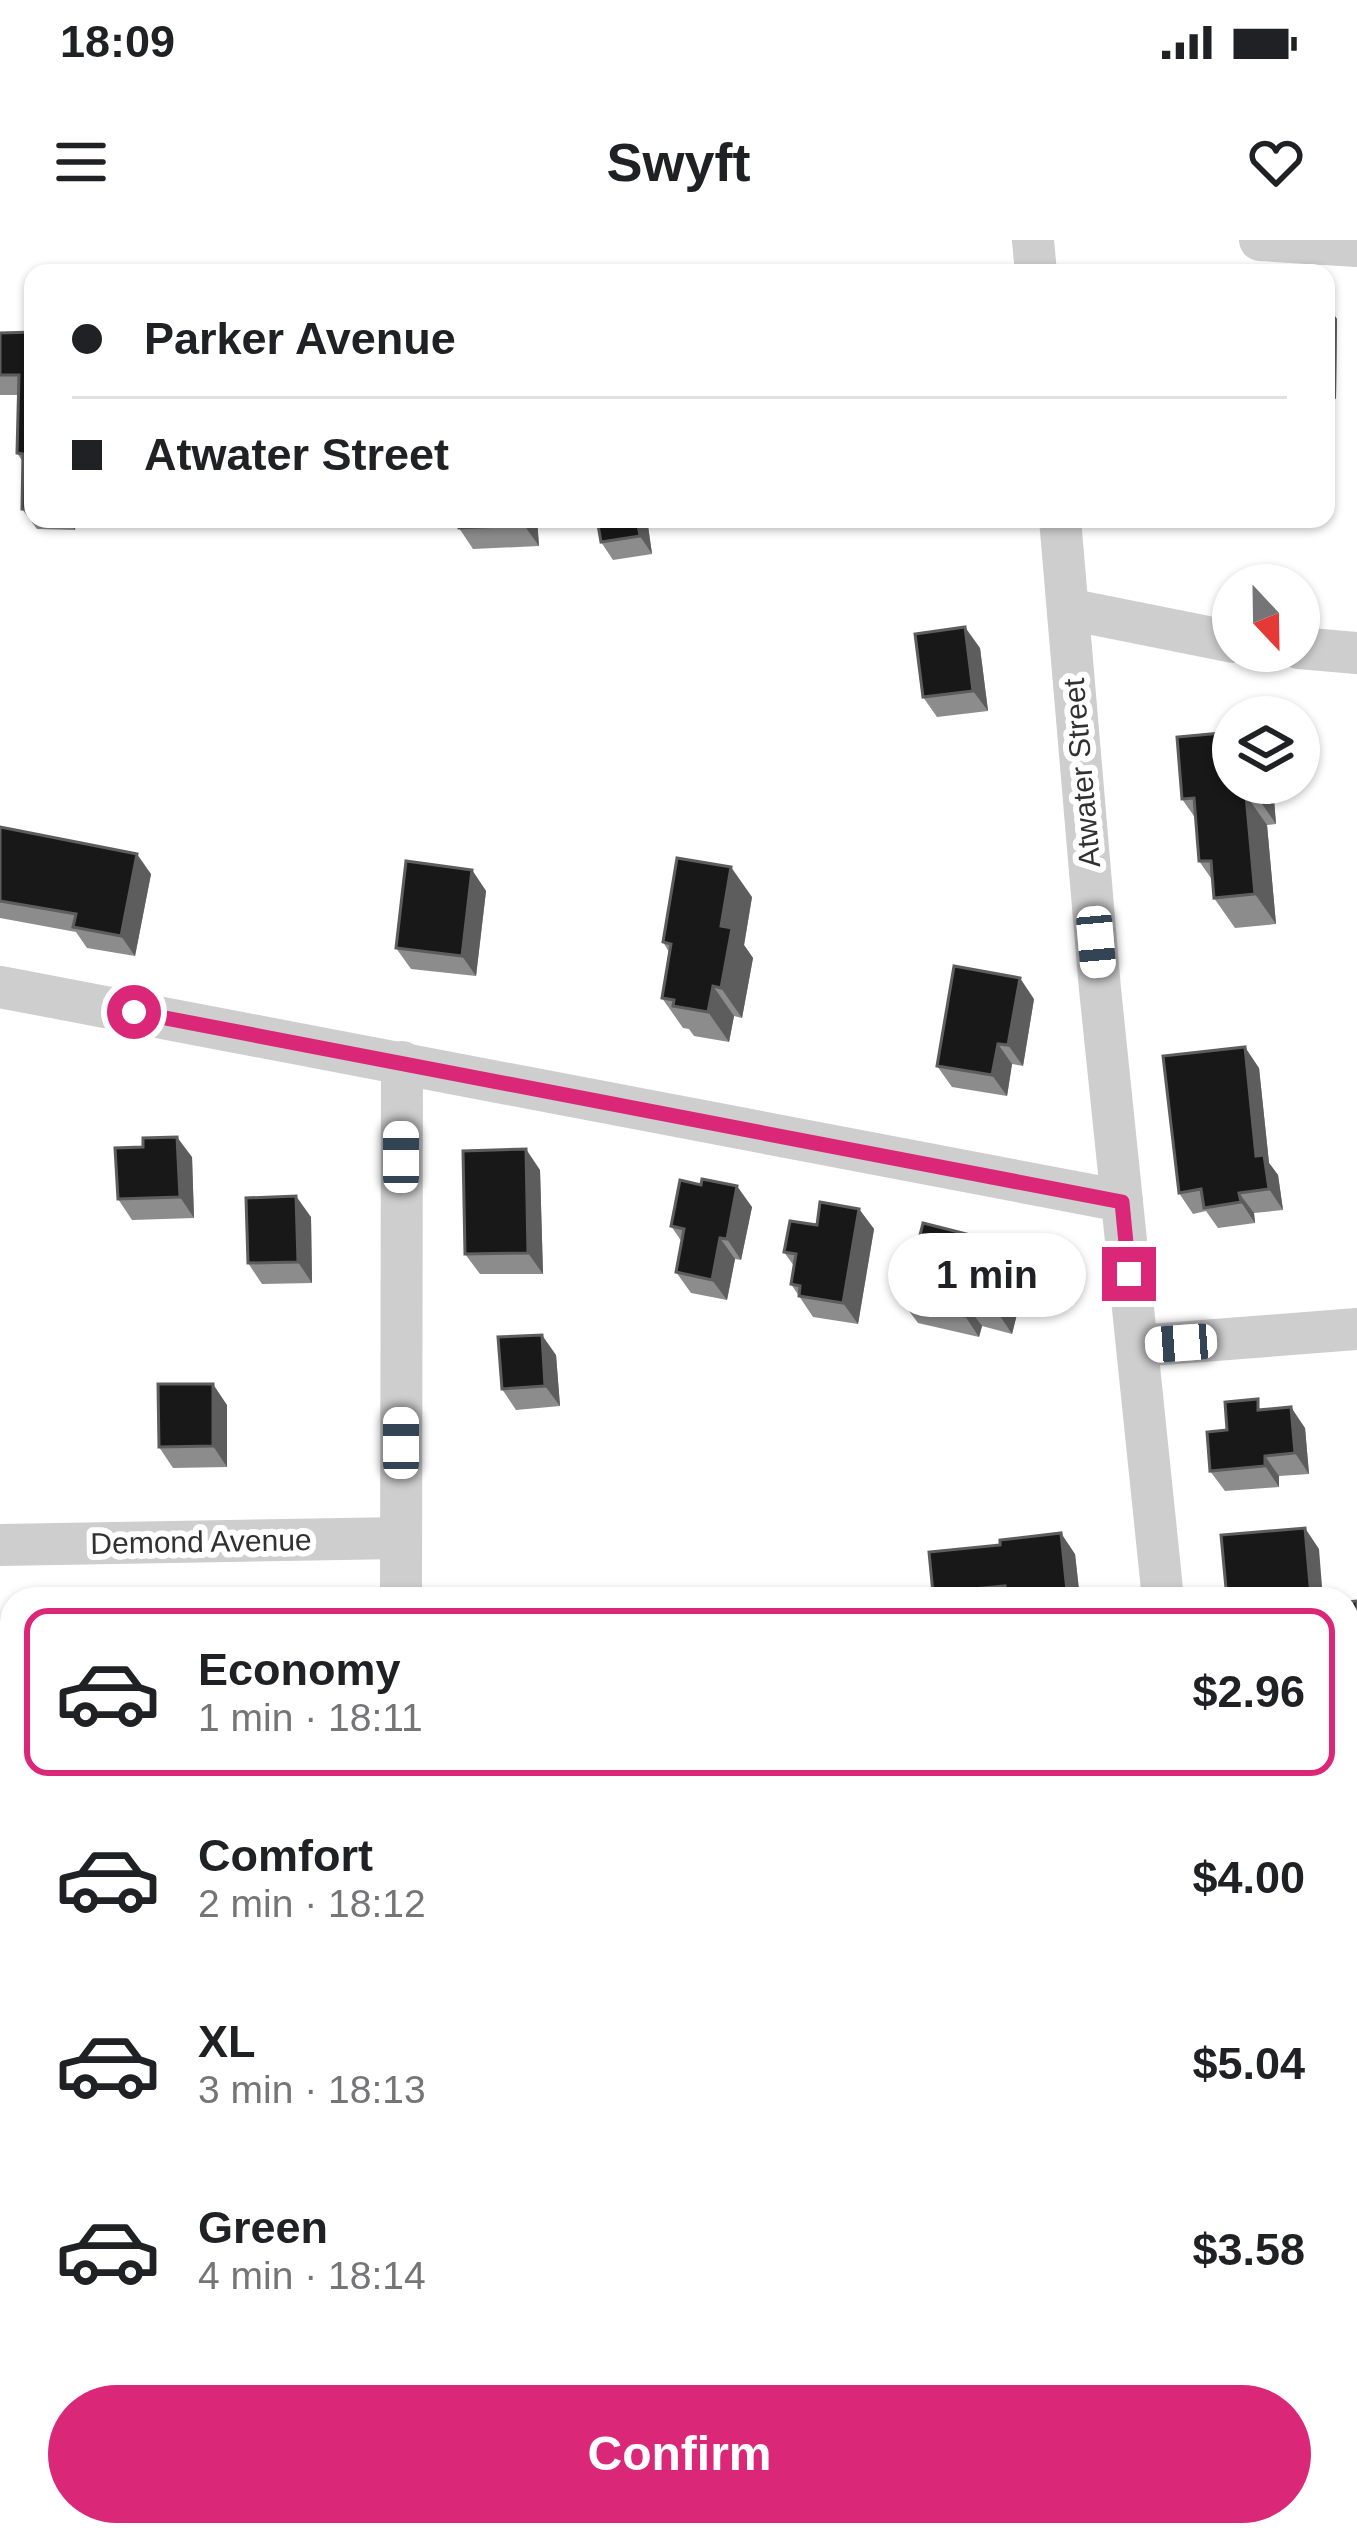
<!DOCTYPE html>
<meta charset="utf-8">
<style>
:root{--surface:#fff;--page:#f6f6f6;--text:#202124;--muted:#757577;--line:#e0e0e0;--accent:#db2777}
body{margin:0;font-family:Helvetica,sans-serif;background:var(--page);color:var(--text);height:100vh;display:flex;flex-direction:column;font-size:45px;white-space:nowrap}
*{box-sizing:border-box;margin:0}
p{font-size:39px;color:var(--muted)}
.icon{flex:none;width:66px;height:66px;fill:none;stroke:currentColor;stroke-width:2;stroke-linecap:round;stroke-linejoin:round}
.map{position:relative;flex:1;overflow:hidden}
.drawer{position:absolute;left:0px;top:1347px;width:1359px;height:960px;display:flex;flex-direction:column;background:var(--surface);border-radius:36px 36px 0 0;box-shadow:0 3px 9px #0004}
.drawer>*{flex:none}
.banner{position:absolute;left:24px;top:24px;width:1311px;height:264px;border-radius:24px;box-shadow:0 3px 9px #0004;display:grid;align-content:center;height:264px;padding:0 48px;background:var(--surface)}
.needle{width:78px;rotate:158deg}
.tools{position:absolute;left:1212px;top:324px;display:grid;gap:24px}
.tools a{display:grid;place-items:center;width:108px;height:108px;border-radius:50%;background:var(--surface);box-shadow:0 3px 9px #0004;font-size:60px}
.end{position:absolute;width:54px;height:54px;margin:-27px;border:15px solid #db2777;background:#fff;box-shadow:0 0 0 6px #fff}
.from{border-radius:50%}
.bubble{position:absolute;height:84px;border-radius:42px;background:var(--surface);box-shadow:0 3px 9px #0004;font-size:39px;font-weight:800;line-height:84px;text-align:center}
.car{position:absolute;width:36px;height:72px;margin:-36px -18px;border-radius:15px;box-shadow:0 0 9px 3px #0007;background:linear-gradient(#fff 24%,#345 0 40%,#fff 0 76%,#345 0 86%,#fff 0)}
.banner b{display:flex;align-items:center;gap:42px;height:114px;font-size:45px}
.banner b+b{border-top:3px solid var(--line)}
.banner i{width:30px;height:30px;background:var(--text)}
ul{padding:21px 0 0;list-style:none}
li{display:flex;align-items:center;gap:36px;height:168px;margin:0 24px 18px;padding:0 24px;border:6px solid transparent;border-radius:24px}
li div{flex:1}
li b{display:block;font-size:45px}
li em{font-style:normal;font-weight:800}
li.current{border-color:var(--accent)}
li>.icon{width:108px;height:108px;stroke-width:1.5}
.cta{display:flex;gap:24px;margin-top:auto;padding:24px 48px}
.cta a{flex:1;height:138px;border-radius:72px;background:var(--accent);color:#fff;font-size:48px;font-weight:800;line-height:138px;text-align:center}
.status{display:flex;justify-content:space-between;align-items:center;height:84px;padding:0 60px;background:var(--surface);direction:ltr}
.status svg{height:33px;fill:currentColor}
header{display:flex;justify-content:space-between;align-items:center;height:156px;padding:0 48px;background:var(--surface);font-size:54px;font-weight:800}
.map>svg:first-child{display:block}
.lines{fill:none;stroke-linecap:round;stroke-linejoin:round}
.street{stroke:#cecece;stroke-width:42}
.wall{fill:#8c8c8c}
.shaded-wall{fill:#5d5d5d}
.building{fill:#181818;stroke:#5d5d5d;stroke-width:3}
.route{stroke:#db2777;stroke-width:15}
.labels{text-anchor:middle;stroke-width:12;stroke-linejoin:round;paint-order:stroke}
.street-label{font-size:30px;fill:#313131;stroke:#fff}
</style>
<div class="status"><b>18:09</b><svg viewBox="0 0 49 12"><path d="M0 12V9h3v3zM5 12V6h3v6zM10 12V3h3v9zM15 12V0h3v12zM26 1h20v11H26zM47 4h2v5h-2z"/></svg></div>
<header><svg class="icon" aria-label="menu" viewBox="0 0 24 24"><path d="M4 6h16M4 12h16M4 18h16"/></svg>Swyft<svg class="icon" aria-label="heart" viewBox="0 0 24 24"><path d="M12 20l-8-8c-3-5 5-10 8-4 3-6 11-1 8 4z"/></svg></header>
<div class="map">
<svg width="1357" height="2307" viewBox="0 0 1357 2307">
<rect width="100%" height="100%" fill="#fff"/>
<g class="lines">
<g class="street">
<path d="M1033,0L1036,33"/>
<path d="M1260,0L1357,6"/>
<path d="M1060,279L1100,749L1163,1359"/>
<path d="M1068,369L1233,402"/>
<path d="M1299,408L1357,413"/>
<path d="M0,747L1122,961"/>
<path d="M1137,1106L1357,1089"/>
<path d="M0,1305L401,1298"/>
<path d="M401,1359L402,822"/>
<path d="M1347,1679L1357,1678"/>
<path d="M0,1798L12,1797"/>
<path d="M538,2307L540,2295"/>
<path d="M1254,2307V2295"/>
</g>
</g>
<g class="wall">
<path d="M1326,64L1337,79L1336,159H1329L1328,171H1326Z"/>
<path d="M33,92V279H76L75,290L37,289L22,269L23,222L17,213L18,155H0V93Z"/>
<path d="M458,279H537L539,306L473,309L459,288Z"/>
<path d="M597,279H647L652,314L613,320L601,302Z"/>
<path d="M980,408L988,471L937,477L923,457Z"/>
<path d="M1233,543H1270L1273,547L1276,584L1267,585L1276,684L1235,688L1214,658L1213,641L1199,621L1196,579L1182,559Z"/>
<path d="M0,587L151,634L135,716L87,708L76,692L0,678Z"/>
<path d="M472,630L486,651L476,736L411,729L396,708Z"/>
<path d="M752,657L744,705L753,718L742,778L734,776L729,802L694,796L689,789L683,788L662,758L669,712L663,702Z"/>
<path d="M1034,759L1023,826L1012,824L1007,856L952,847L937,826Z"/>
<path d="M1259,828L1269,923L1278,935L1283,970L1254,973L1255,983L1218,988L1206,971L1193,974L1179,953Z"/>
<path d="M192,917L194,978L132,980L118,959Z"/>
<path d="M540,930L543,1034H480L465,1014Z"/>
<path d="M752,967L741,1020L735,1019L727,1060L691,1053L676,1032L682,1002L671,986Z"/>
<path d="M859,969L874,989L858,1084L813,1077L791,1044L794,1026L784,1012L817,985Z"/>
<path d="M311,977L312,1043L262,1044L248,1023Z"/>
<path d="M1029,1026L1012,1094L982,1086L979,1097L918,1083L903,1063Z"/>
<path d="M556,1115L560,1166L516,1170L502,1149Z"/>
<path d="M227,1165V1227L173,1228L159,1207Z"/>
<path d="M1264,1169L1305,1188L1309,1234L1279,1236V1247L1225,1251L1210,1231L1227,1190Z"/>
<path d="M1075,1314L1080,1359H937L933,1353Z"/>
<path d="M1357,1361V1429L1347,1431V1362Z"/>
<path d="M0,1404L12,1410V1471L0,1472Z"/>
<path d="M1357,1482V1625H1347V1483Z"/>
<path d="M0,1538H12V1639L0,1640Z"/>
<path d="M1357,1789V1851L1347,1852V1790Z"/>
<path d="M1357,1894V1967L1347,1968V1895Z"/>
<rect x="0" y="1949" width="12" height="107"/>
<path d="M1347,2031L1357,2038V2190L1347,2191Z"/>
</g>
<g class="shaded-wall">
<path d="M1326,64L1337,79L1336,159L1326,145Z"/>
<path d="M67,279H76L75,290Z"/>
<path d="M524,279H537L539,306L524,285Z"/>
<path d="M637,279H647L652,314L640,296Z"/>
<path d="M965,387L980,408L988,471L973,451Z"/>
<path d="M1254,543H1270L1273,547L1276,584L1255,554Z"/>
<path d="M1246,555L1267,585L1276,684L1255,654Z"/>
<path d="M137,614L151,634L135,716L121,696Z"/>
<path d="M731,627L752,657L744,705L753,718L742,778L721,748V686Z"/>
<path d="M472,630L486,651L476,736L462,716Z"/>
<path d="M1020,738L1034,759L1023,826L1008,805Z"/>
<path d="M713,746L734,776L729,802L708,772Z"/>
<path d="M998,804L1012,824L1007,856L992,835Z"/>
<path d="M1245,807L1259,828L1269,923L1278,935L1283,970L1269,949L1256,916Z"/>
<path d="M177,897L192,917L194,978L180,957Z"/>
<path d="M526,909L540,930L543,1034L528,1013Z"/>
<path d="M737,946L752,967L741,1020L727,999Z"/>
<path d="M1239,953L1254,973L1255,983L1241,962Z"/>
<path d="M296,956L311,977L312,1043L298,1022Z"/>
<path d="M859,969L874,989L858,1084L843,1063Z"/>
<path d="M720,998L735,1019L727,1060L712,1040Z"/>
<path d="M1014,1006L1029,1026L1012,1094L998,1073Z"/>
<path d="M967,1066L982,1086L979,1097L965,1076Z"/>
<path d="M542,1095L556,1115L560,1166L545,1146Z"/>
<path d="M213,1144L227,1165V1227L213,1206Z"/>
<path d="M1291,1167L1305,1188L1309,1234L1295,1213Z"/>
<path d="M1265,1216L1279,1236V1247L1265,1226Z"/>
<path d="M1305,1288L1319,1309L1323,1359H1312L1311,1356Z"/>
<path d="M1061,1293L1075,1314L1080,1359H1073L1067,1351Z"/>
<path d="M8,1404L12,1410V1455L9,1451Z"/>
<path d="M1351,2030L1357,2038V2094Z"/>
<path d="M315,2295L323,2307H313Z"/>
<rect x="1148" y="2295" width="14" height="12"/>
</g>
<g class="building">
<rect x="188" y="28" width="57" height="5"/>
<path d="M468,28L510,29L511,33H468Z"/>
<path d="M114,31V33H60Z"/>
<path d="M33,92V269H22L23,214L17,213L19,135H0V93Z"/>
<path d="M458,279H524V285L459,288Z"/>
<path d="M597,279H637L640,296L601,302Z"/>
<path d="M965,387L973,451L923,457L915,394Z"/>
<path d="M1233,492V543H1254L1255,554L1246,555L1255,654L1214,658L1211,621H1199L1194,558L1182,559L1177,497Z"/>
<path d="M0,587L137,614L121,696L73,687L76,674L0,661Z"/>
<path d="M677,618L731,627L721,686L732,688L721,748L713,746L708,772L673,766L674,760L662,758L671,704L663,702Z"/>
<path d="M406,621L472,630L462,716L396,708Z"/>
<path d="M954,726L1020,738L1008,805L998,804L992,835L937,826Z"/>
<path d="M1245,807L1256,916L1264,915L1269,949L1239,953L1241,962L1204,968L1201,949L1179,953L1163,816Z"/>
<path d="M177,897L180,957L118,959L115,908L143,907V898Z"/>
<path d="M526,909L528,1013L465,1014L463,911Z"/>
<path d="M702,939L737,946L727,999L720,998L712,1040L676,1032L684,989L671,986L680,940L701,945Z"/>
<path d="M296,956L298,1022L248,1023L246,958Z"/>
<path d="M820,962L859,969L843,1063L799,1056L800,1046L791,1044L796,1014L784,1012L790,981L817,985Z"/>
<path d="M923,983L1014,1006L998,1073L967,1066L965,1076L903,1063Z"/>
<path d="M542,1095L545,1146L502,1149L498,1097Z"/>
<path d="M158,1144H213V1206L159,1207Z"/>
<path d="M1258,1159V1170L1291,1167L1295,1213L1265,1216V1226L1210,1231L1207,1192L1227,1190L1225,1162Z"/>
<path d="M1305,1288L1311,1356L1279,1359H1227L1221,1295Z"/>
<path d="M1061,1293L1067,1351L1006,1358L1005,1346L933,1353L929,1312L1000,1305V1300Z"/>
<path d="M1357,1361V1407L1347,1408V1362Z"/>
<path d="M0,1404H8L9,1451H0Z"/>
<path d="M1357,1482V1603L1347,1604V1483Z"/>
<path d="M0,1538H12V1619L0,1620Z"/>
<path d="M1357,1789V1828L1347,1829V1790Z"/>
<path d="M1357,1894V1945L1347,1946V1895Z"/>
<rect x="0" y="1949" width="12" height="86"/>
<path d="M1351,2030L1357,2094V2168L1347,2169V2031Z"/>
<path d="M247,2295H315L313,2307H245Z"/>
<path d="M1095,2295H1148V2307H1096Z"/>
<path d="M657,2301L695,2305V2307H656Z"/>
</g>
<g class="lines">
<path class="route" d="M134,772L1122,962L1129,1034"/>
</g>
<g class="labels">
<g class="street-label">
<text transform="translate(1082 533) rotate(-95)" y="10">Atwater Street</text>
<text transform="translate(201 1302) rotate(-1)" y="10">Demond Avenue</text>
</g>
</g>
</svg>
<div class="tools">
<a><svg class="needle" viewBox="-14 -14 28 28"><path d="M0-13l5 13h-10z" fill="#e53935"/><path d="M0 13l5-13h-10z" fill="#757577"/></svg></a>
<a><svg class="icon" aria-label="layers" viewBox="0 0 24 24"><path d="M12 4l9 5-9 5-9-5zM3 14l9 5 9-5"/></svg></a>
</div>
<i class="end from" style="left:134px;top:772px"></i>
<i class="end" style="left:1129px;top:1034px"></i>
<div class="bubble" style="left:888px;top:993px;width:198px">1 min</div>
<i class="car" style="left:1096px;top:702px;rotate:175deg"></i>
<i class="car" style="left:401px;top:917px;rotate:0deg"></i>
<i class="car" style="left:1181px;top:1103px;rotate:266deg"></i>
<i class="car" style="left:401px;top:1203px;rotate:0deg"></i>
<div class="banner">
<b><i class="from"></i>Parker Avenue</b>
<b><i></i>Atwater Street</b>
</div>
<section class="drawer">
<ul>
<li class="current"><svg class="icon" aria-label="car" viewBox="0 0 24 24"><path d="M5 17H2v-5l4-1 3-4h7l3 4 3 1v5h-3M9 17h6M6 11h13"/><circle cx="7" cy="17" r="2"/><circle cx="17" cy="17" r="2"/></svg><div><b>Economy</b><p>1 min · 18:11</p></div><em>$2.96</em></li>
<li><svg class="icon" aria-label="car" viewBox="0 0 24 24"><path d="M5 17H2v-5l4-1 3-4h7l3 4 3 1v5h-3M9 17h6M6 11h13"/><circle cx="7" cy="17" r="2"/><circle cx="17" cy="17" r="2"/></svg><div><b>Comfort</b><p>2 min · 18:12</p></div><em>$4.00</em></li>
<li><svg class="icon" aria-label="car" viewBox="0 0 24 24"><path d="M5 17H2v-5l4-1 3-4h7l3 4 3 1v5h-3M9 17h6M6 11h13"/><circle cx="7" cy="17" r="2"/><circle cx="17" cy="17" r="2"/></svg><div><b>XL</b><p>3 min · 18:13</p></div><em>$5.04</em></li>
<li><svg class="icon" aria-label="car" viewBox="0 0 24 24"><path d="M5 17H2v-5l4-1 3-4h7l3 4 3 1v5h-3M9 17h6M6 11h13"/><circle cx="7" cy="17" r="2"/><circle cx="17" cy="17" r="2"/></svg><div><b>Green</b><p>4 min · 18:14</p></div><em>$3.58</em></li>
</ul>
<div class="cta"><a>Confirm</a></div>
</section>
</div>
